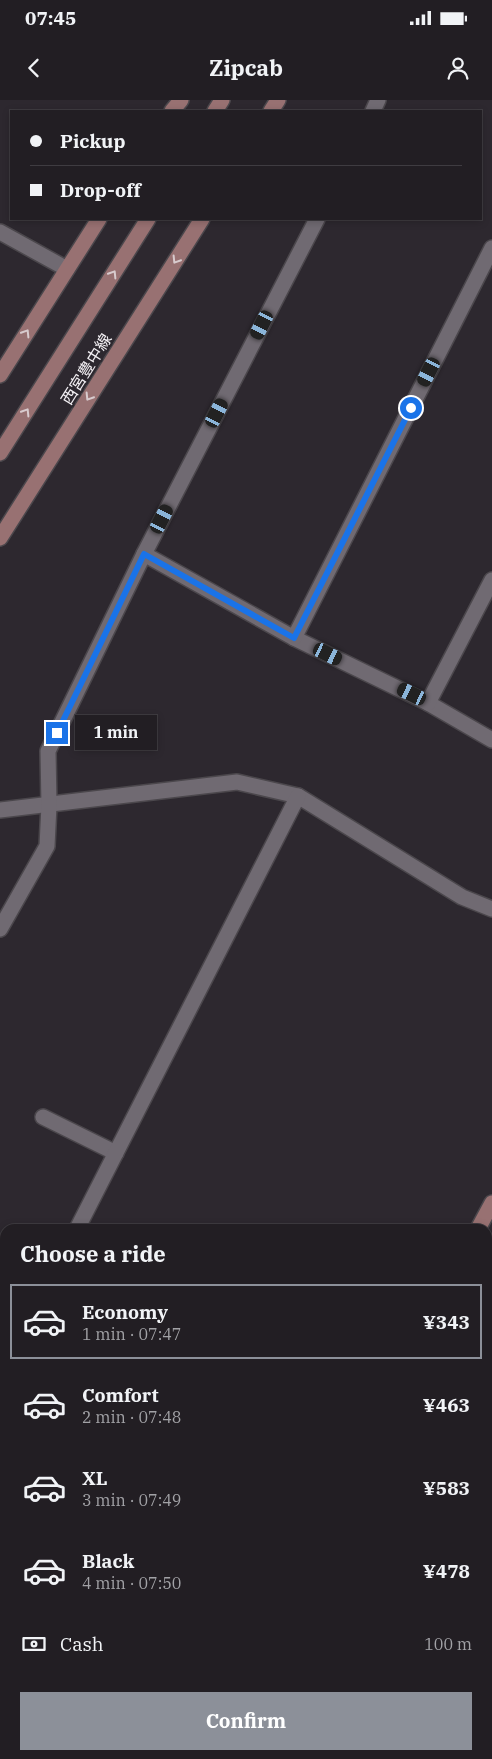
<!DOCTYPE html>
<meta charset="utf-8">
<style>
:root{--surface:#221e23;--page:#2e2b30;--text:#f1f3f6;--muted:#a2a2a6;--line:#3f3c41;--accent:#8c9099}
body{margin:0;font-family:"IBM Plex Serif","Noto Sans JP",serif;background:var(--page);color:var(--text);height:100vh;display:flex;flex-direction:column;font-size:19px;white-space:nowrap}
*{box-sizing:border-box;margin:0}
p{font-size:16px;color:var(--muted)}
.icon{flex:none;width:28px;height:28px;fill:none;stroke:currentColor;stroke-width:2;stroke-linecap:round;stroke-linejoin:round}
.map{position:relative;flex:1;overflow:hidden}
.side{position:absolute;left:0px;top:1124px;width:492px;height:536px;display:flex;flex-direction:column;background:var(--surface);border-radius:15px 15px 0 0;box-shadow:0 2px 8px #0003,0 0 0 1px var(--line)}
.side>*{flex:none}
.top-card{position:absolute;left:10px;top:10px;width:472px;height:110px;border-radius:0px;box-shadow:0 2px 8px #0003,0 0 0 1px var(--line);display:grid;align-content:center;height:110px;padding:0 20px;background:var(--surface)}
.end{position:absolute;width:22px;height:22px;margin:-11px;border:6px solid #1a73e8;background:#fff;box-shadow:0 0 0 2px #fff}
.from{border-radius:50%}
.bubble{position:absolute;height:35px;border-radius:0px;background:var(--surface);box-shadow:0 2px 8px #0003,0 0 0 1px var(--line);font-size:16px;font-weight:700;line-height:35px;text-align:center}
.car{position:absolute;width:15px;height:30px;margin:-15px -8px;border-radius:6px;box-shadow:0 0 4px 1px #0007;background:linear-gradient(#222 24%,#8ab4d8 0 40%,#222 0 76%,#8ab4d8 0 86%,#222 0)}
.top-card b{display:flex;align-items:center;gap:18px;height:48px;font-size:19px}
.top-card b+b{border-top:1px solid var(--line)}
.top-card i{width:12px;height:12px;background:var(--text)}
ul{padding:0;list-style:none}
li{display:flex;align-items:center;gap:15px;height:75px;margin:0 10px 8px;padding:0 10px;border:2px solid transparent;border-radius:0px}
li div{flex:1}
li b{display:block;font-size:19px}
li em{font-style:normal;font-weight:700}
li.on{border-color:var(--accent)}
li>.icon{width:45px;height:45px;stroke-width:1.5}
h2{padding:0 20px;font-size:22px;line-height:60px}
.pay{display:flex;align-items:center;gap:12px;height:55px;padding:0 20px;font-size:19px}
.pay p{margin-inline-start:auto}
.button{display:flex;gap:10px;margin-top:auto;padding:10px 20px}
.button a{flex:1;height:58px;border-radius:0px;background:var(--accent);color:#fff;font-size:20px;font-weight:700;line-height:58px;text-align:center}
.status{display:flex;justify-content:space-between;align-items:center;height:35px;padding:0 25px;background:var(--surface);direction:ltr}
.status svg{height:14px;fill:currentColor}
header{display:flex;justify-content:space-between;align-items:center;height:65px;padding:0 20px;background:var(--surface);font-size:22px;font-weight:700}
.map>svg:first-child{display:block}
.water{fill:#041617}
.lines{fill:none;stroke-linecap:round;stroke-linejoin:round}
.lane-casing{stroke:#4b474c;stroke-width:18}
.street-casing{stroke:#4b474c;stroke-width:18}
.secondary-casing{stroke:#4b474c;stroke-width:18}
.path{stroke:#7d797e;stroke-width:3;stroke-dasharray:4 4;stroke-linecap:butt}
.lane{stroke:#706a72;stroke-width:15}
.street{stroke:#706a72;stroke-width:15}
.secondary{stroke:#987172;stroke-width:15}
.oneway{stroke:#d8cbce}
.route{stroke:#1a73e8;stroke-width:6}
.labels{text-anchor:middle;stroke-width:4.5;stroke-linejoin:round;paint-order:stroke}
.street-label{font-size:16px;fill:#f4f1f5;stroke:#2d282f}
</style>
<div class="status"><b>07:45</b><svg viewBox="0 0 49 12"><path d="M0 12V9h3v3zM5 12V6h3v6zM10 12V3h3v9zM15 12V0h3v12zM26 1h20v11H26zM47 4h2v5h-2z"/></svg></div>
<header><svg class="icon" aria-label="back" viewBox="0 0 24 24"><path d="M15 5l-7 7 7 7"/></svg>Zipcab<svg class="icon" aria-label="person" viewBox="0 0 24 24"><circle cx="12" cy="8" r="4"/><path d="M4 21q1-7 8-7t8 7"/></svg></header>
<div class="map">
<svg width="492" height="1659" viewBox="0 0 492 1659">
<rect width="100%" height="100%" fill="#2d282f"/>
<path class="water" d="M0,1589L5,1594V1655H65L69,1659H0Z"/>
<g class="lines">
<defs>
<g id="lane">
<path d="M43,1017L116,1053"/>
<path d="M488,1255L492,1258"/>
</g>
<g id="street">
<path d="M373,11L378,0"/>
<path d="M0,132L67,169"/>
<path d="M144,454L294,538L428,603L492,640"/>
<path d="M294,538L492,148"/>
<path d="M428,603L492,480"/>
<path d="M0,710L237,682L298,696L462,797L492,809"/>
<path d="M0,829L47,746L49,705L48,651L144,454L317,119"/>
<path d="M77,1129L298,696"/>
<path d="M0,1235L5,1239"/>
<path d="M488,1496L492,1499"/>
<path d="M423,1655L426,1659"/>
</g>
<g id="secondary">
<path d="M172,11L181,0"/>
<path d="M215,11L222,0"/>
<path d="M271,11L278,0"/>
<path d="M0,275L99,119"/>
<path d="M0,353L148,119"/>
<path d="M0,438L202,119"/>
<path d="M478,1129L492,1103"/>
</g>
</defs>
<use href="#lane" class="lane-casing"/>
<use href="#street" class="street-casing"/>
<use href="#secondary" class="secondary-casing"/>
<g class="path">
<path d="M0,1329L5,1335"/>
<path d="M0,1389L5,1393"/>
<path d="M258,1655L262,1659"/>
<path d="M177,1659L179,1655"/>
</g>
<use href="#lane" class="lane"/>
<use href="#street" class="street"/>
<use href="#secondary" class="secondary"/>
</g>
<defs><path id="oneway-chevron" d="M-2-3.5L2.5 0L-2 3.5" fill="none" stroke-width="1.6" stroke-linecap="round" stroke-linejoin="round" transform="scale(1.25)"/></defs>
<g class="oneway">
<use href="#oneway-chevron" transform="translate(176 160) rotate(122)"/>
<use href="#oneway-chevron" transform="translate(113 174) rotate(-58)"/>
<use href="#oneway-chevron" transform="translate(26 233) rotate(-58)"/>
<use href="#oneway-chevron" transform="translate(89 297) rotate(122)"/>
<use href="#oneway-chevron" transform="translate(26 312) rotate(-58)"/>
</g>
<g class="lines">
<path class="route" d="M57,633L144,454L294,538L411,308"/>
</g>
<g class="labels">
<g class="street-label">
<text transform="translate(86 269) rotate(-58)" y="6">西宮豊中線</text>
</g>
</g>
</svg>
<i class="end from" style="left:411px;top:308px"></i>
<i class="end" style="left:57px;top:633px"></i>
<div class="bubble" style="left:75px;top:615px;width:82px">1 min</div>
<i class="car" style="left:262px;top:225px;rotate:207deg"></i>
<i class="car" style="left:429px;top:272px;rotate:207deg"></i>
<i class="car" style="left:217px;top:313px;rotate:27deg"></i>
<i class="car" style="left:162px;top:419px;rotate:27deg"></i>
<i class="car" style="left:328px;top:554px;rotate:116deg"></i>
<i class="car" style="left:412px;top:594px;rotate:296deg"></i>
<div class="top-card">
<b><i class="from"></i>Pickup</b>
<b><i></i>Drop-off</b>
</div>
<section class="side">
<h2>Choose a ride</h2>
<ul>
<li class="on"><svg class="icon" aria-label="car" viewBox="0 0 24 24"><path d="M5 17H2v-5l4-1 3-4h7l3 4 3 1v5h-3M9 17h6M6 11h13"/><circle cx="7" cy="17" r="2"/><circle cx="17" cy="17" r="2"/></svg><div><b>Economy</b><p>1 min · 07:47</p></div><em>¥343</em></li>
<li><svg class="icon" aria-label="car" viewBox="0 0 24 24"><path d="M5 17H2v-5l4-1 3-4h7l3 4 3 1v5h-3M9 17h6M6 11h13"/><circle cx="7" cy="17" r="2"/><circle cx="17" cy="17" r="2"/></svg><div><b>Comfort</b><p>2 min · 07:48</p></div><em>¥463</em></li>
<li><svg class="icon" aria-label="car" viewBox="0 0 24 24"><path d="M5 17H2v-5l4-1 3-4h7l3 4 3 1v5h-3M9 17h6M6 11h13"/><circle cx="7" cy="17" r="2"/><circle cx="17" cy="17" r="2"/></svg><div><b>XL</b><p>3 min · 07:49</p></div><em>¥583</em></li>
<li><svg class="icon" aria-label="car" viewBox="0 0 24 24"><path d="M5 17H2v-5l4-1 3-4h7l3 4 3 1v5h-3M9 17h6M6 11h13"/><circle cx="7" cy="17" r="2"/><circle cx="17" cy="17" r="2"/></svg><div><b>Black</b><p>4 min · 07:50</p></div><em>¥478</em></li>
</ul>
<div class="pay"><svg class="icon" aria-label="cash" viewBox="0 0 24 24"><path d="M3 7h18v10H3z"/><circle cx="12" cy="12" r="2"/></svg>Cash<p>100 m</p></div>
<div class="button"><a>Confirm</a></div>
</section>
</div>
